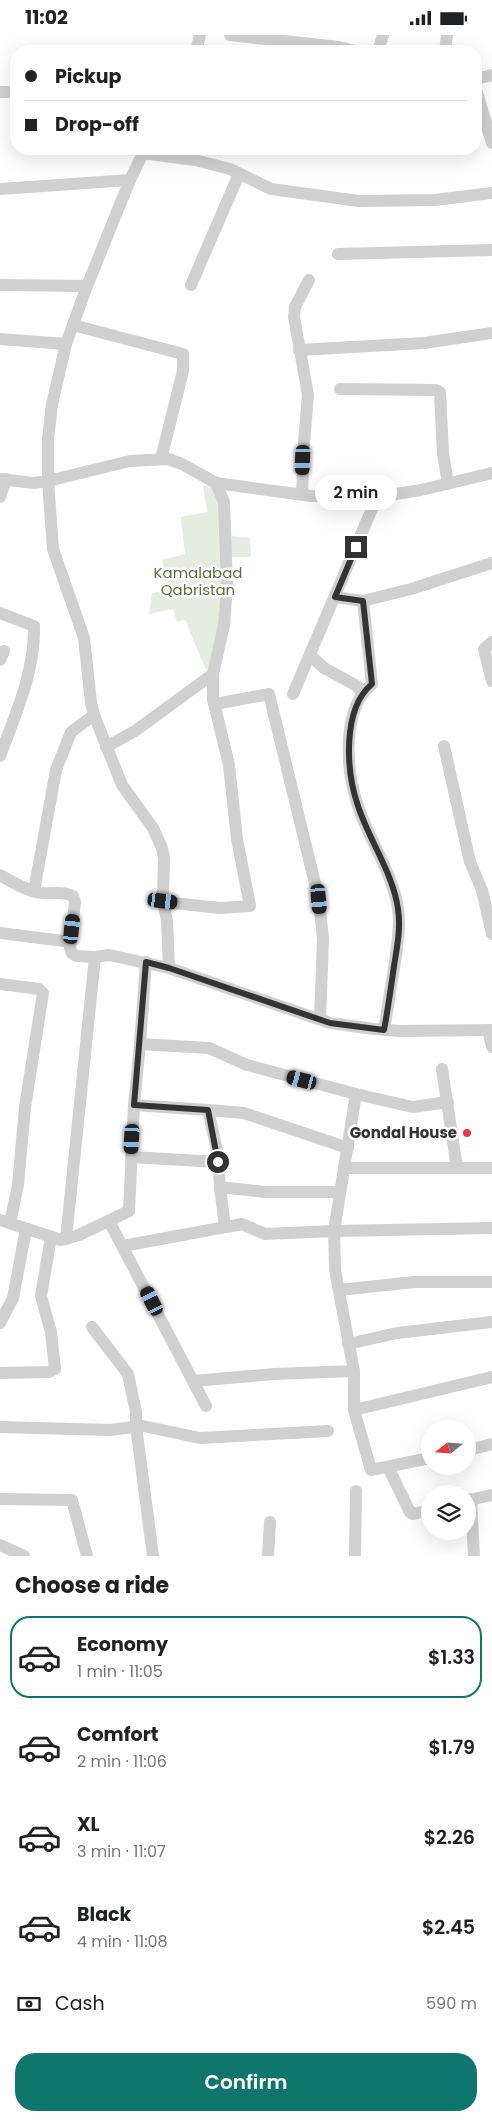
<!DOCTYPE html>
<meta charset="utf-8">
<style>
:root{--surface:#fff;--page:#f6f6f6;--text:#202124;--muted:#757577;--line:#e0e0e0;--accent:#0f766e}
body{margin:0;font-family:Poppins,sans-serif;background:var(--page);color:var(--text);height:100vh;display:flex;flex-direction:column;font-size:19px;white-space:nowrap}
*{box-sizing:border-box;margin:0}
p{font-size:16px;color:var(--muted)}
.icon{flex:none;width:28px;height:28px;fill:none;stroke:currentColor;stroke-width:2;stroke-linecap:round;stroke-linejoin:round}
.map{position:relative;height:1521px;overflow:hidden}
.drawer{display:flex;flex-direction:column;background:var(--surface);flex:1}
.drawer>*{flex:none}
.banner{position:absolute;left:10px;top:10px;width:472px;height:110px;border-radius:20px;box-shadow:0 5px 20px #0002;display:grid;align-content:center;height:110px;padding:0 15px;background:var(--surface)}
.needle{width:32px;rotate:253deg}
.buttons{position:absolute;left:421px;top:1385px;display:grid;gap:10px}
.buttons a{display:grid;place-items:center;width:55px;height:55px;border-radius:50%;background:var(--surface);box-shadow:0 5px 20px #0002;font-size:25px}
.end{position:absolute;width:22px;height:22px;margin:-11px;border:6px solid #333;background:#fff;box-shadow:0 0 0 2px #fff}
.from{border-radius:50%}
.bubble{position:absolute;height:35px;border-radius:18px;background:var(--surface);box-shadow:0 5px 20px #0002;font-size:16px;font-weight:600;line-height:35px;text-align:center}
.car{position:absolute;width:15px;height:30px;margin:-15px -8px;border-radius:6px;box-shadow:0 0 4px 1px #0007;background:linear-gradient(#222 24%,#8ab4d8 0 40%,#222 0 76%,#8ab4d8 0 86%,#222 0)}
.banner b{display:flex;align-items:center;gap:18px;height:48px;font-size:19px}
.banner b+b{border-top:1px solid var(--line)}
.banner i{width:12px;height:12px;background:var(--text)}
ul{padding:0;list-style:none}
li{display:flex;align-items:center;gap:15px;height:82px;margin:0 10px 8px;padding:0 5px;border:2px solid transparent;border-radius:20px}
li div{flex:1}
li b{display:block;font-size:19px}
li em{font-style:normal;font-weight:600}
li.active{border-color:var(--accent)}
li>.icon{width:45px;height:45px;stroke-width:1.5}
h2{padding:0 15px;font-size:22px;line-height:60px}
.pay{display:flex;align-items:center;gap:12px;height:55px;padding:0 15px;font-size:19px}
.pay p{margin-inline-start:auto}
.button{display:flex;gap:10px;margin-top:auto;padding:10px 15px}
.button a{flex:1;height:58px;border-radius:20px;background:var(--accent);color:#fff;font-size:20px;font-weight:600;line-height:58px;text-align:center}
.status{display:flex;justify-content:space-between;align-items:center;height:35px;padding:0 25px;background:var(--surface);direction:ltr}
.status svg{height:14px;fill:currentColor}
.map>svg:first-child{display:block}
.green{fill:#e6ecdf}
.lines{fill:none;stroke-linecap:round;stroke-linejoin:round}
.street{stroke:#d0d0d0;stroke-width:12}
.route{stroke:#333;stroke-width:6}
.poi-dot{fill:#e73749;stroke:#fff;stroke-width:2}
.labels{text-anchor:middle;stroke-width:5;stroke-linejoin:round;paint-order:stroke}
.park-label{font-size:15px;fill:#57703f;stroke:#fff}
.poi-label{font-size:15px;font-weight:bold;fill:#333;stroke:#fff;text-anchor:end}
</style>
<div class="status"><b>11:02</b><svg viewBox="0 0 49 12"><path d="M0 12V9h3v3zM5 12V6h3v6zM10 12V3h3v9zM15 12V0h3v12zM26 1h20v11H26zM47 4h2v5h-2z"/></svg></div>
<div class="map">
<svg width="492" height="1521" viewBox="0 0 492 1521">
<rect width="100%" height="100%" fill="#fff"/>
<path class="green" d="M203,450L219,454L227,501L250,503L251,522H228L214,630L206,635L185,585L177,587L173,574L149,579L152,558L170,555L162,525L185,519L181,482L207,477Z"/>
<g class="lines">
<g class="street">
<path d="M230,0L339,12L355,16"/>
<path d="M196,16L200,0"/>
<path d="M378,16L383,0"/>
<path d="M445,16L447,0"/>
<path d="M476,44L492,40"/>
<path d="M476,54L492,108"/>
<path d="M0,57H16"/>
<path d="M145,114L130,145L87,251L66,309L52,369L48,404V446L53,514L84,603L91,668L94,680L122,750L153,793L162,813L164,823L163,867L167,886L169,933"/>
<path d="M142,118L195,125L230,134L271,154L359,166L435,165L492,158"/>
<path d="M0,154L130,145"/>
<path d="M338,219L492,215"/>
<path d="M0,250L87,251"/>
<path d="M191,250L239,139"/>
<path d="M73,290L183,319V336L161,424"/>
<path d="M0,304L66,309"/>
<path d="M299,315L424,308L492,298"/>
<path d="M340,354L436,355L440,357L443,418L448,449"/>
<path d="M0,444L34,448L48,446L130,426L168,424L182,429L216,448L311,461L377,462L421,455L492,438"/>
<path d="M302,459L304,408L308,360L294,282L295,272L309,245"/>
<path d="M0,462L6,444"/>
<path d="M335,562L363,566L411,554L492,528"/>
<path d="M363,566L372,649C341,674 346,736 358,771C369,805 393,838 398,874C401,892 397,909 395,927C391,950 388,972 384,995"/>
<path d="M0,578L34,591C35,637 16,678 0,721"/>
<path d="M492,607L484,614L492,646"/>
<path d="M310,620L324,633L357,651L362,658"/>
<path d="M0,625L4,616"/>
<path d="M293,659L377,462"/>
<path d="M215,669L269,659L319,865L323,904L320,984"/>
<path d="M444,711L470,827L482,855L492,899"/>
<path d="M106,712L135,696L213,639"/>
<path d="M0,840C12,847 27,856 41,858C52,859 64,856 73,861L75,867L70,913L72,918L76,921L95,922L109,920L169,933L330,988L374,994L400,996L492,995"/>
<path d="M34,856L56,735L71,697L94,680"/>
<path d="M163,867L220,873L250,871L237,804L229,730L213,664V639L224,590L227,552L224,467L216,448"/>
<path d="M0,898L71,907"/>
<path d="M146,927L140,1009L209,1013L247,1030L356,1059L334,1196L492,1193"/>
<path d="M0,949L39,954L43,958L25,1072L18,1150L10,1188"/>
<path d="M488,995L492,1012"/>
<path d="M140,1009L134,1070L208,1075L217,1115L220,1152"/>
<path d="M442,1034L457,1133"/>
<path d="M356,1059L413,1072L448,1067"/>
<path d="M208,1075L244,1078L348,1113"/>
<path d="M131,1122L218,1127"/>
<path d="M344,1133H492"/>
<path d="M0,1185L61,1205L79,1200L129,1176L134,1070"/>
<path d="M109,1186L206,1371"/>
<path d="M225,1192L220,1152L265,1157H340"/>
<path d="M66,1204L95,922"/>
<path d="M123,1211L242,1189L265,1199L334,1196L335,1235L354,1336L275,1339L193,1346"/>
<path d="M339,1255L414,1247H492"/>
<path d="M0,1288L13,1263L26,1194"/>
<path d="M92,1292L128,1339L136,1377V1391L153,1521"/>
<path d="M348,1309L397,1298L492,1287"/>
<path d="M354,1336V1375L492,1342"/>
<path d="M0,1338L49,1337L55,1334L51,1297L41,1261L51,1202"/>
<path d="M354,1375L371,1435L430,1423"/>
<path d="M0,1392L110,1395L143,1391L200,1403L328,1396"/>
<path d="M468,1415L492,1409"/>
<path d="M388,1432L410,1477L413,1479L430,1475"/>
<path d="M0,1464L72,1465L87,1521"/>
<path d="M471,1464L474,1521"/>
<path d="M468,1465L492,1460"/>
<path d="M0,1510L24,1521"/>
<path d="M268,1521L270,1487"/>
<path d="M355,1521L356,1456"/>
</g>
</g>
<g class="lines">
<path class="route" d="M218,1127L208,1075L134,1070L146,927L169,933L330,988L384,995C388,974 391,952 394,931C397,912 401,893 398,874C393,838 369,805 358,771C346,736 342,674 372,649L363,566L335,562L356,512"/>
</g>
<circle class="poi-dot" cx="467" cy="1098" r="5"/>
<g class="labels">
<g class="park-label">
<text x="198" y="543">Kamalabad<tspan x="198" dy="17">Qabristan</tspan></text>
</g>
<g class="poi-label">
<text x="457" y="1103">Gondal House</text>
</g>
</g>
</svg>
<div class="buttons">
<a><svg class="needle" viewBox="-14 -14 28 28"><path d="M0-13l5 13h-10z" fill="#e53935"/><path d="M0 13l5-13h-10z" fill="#757577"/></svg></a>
<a><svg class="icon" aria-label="layers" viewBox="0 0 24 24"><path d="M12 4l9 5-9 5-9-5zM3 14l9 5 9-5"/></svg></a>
</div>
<i class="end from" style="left:218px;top:1127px"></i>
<i class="end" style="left:356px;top:512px"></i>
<div class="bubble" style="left:315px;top:440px;width:82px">2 min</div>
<i class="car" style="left:303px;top:425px;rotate:182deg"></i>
<i class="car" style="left:319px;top:864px;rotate:175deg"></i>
<i class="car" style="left:163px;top:866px;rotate:97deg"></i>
<i class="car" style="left:72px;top:894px;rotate:6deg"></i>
<i class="car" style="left:302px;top:1045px;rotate:285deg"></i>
<i class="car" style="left:132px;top:1104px;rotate:183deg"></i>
<i class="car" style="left:152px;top:1266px;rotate:333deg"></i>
<div class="banner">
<b><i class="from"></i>Pickup</b>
<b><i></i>Drop-off</b>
</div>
</div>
<section class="drawer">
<h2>Choose a ride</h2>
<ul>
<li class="active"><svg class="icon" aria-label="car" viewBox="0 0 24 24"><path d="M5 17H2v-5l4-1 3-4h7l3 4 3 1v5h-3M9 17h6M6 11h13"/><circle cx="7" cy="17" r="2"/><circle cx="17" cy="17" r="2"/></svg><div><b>Economy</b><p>1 min · 11:05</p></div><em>$1.33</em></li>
<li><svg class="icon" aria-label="car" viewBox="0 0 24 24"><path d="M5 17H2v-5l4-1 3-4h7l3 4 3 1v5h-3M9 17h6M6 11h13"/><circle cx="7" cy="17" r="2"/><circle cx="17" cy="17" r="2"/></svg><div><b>Comfort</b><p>2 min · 11:06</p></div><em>$1.79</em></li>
<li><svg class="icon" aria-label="car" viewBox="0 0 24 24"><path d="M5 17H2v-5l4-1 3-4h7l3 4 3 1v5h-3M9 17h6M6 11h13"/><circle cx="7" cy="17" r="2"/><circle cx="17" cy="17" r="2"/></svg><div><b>XL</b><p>3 min · 11:07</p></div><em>$2.26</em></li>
<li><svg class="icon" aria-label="car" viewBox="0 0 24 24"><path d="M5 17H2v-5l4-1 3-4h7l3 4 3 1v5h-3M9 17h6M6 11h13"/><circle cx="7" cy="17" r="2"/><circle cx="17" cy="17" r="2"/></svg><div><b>Black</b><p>4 min · 11:08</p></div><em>$2.45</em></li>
</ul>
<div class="pay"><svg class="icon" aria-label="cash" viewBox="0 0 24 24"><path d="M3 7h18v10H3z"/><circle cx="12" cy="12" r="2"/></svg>Cash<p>590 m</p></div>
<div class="button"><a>Confirm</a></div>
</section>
